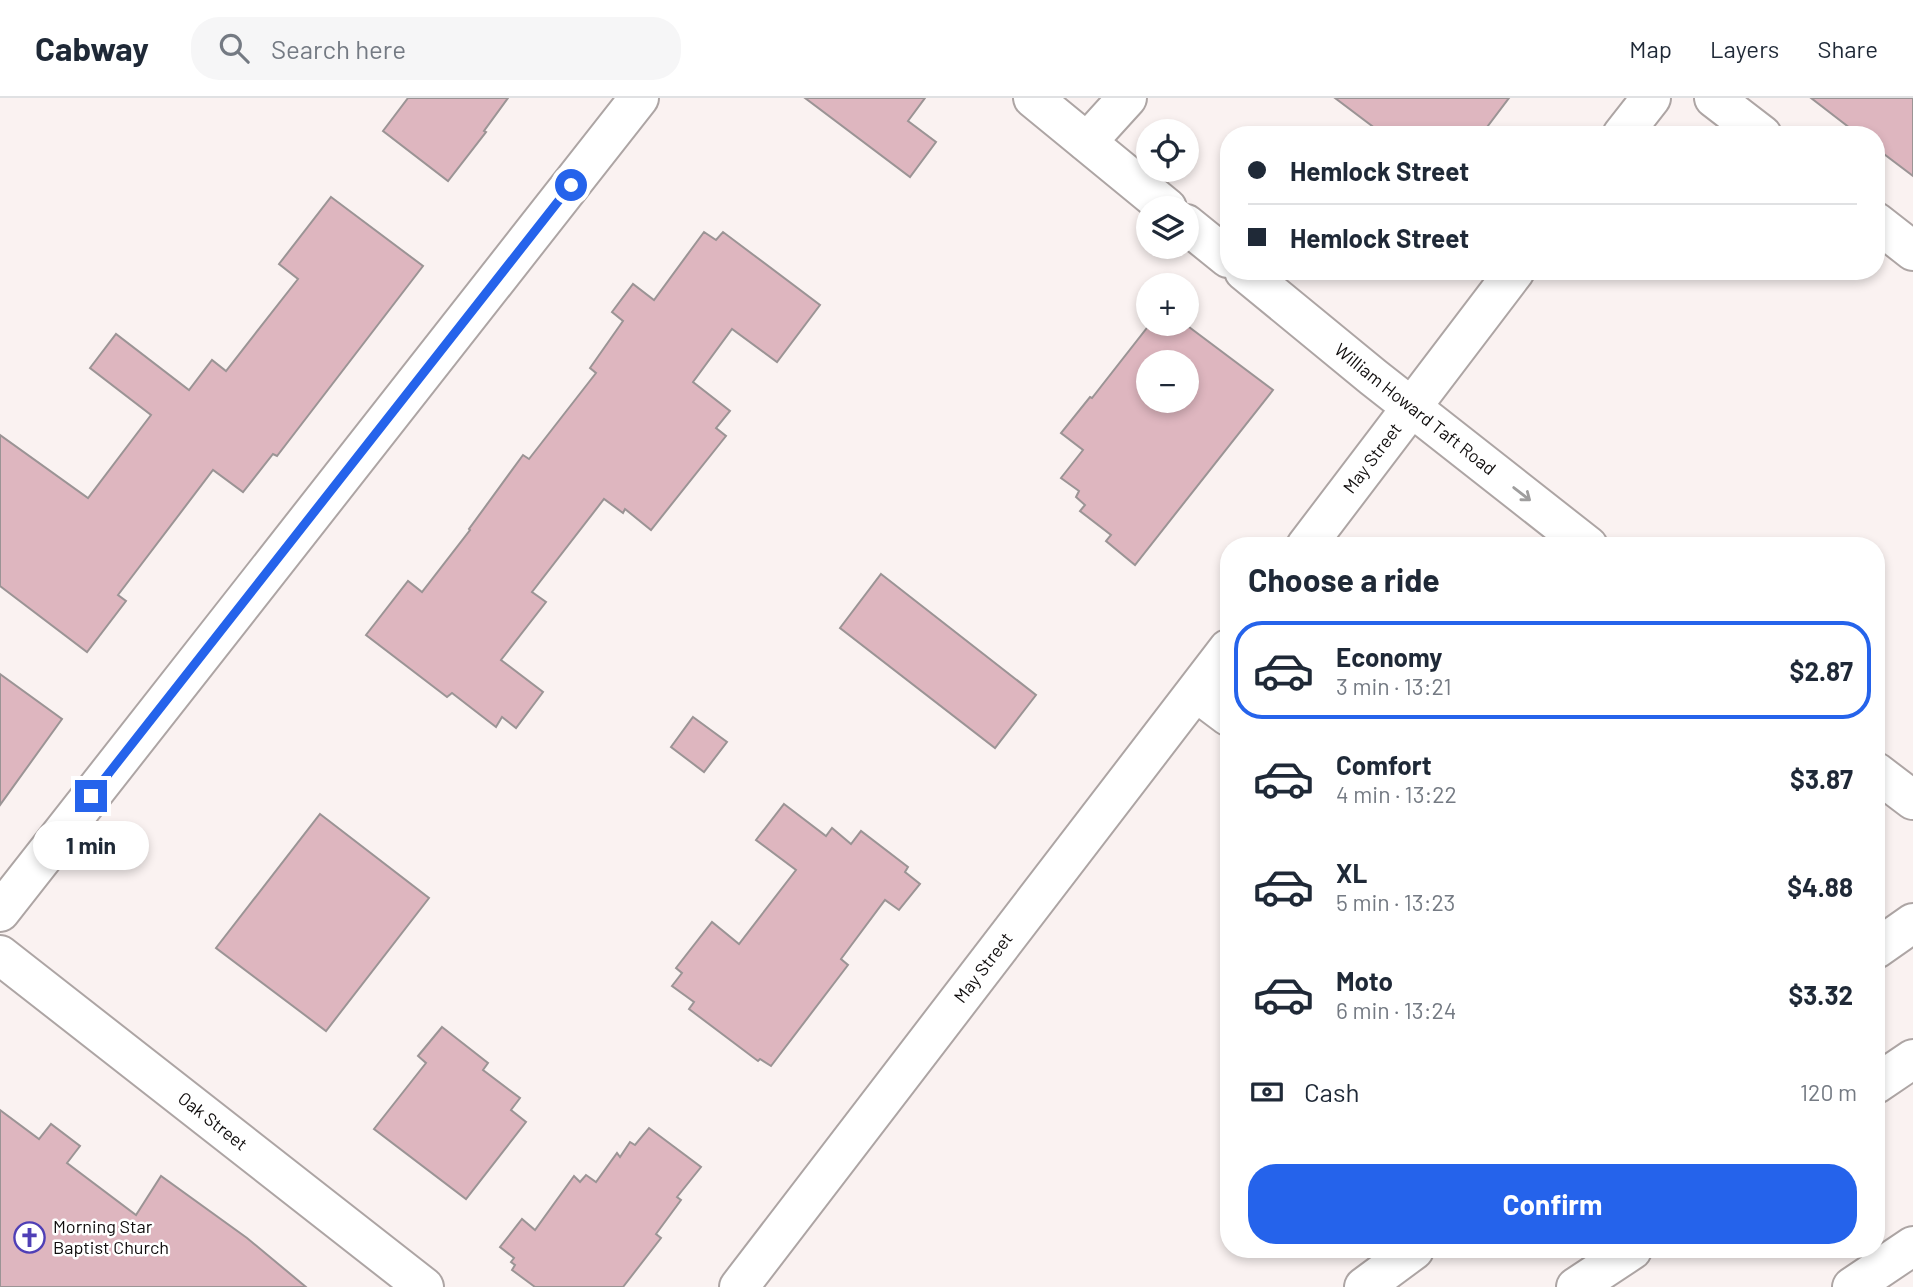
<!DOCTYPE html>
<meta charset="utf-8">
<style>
:root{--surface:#fff;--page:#f6f6f7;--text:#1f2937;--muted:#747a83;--line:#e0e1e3;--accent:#2563eb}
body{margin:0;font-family:Barlow,sans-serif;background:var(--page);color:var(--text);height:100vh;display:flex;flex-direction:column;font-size:26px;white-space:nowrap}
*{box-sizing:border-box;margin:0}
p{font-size:23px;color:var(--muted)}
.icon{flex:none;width:38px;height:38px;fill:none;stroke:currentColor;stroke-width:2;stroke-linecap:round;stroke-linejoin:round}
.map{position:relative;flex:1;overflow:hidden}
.panel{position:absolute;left:1220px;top:439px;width:665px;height:721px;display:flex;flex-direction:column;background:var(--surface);border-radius:28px;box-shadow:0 4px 10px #0003}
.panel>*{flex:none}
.banner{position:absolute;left:1220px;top:28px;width:665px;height:154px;border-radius:28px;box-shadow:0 4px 10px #0003;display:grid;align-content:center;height:154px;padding:0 28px;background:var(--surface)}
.fabs{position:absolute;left:1136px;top:21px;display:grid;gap:14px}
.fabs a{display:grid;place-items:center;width:63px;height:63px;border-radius:50%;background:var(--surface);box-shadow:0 4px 10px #0003;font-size:35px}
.end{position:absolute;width:32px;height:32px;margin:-16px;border:9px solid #2563eb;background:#fff;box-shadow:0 0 0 4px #fff}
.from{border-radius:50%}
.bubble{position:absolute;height:49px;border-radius:24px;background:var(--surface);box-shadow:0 4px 10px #0003;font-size:23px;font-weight:700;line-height:49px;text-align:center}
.banner b{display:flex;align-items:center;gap:24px;height:66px;font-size:26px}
.banner b+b{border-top:2px solid var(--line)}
.banner i{width:18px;height:18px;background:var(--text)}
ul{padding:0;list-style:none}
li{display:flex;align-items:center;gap:21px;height:98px;margin:0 14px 10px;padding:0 14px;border:4px solid transparent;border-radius:28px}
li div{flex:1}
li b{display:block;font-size:26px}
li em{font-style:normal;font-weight:700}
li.current{border-color:var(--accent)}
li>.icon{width:63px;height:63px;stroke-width:1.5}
h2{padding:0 28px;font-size:32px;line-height:84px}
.pay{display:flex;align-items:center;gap:18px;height:77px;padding:0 28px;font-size:26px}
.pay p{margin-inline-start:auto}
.cta{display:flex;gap:14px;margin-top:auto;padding:14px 28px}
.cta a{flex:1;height:80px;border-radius:28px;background:var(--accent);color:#fff;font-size:28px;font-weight:700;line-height:80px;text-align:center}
header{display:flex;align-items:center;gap:42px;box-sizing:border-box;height:98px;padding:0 35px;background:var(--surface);border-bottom:2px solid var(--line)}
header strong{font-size:33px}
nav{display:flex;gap:38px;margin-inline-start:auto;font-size:24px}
.search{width:490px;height:63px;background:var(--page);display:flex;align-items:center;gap:18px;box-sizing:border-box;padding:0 24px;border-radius:28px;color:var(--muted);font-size:26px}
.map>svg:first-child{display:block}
.building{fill:#deb6bf;stroke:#9b9495;stroke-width:2;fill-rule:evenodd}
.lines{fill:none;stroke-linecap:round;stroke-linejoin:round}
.minor-casing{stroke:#ada5a4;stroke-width:42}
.highway-casing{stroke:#ada5a4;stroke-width:42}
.minor{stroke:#fff;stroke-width:38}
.highway{stroke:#fff;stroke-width:38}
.oneway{stroke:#9f9e9e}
.route{stroke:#2563eb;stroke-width:9}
.labels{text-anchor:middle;stroke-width:5;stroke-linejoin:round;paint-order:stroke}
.street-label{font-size:18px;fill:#100d0d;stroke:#fff}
.poi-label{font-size:18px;fill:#100d0d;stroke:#fff;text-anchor:start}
</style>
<header>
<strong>Cabway</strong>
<div class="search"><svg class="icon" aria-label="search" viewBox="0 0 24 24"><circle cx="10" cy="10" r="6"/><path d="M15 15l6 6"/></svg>Search here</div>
<nav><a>Map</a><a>Layers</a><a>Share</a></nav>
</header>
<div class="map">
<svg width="1913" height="1189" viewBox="0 0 1913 1189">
<rect width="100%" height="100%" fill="#faf2f1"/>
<g class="building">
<path d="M408,0H508L484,33L486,34L448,83L383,33Z"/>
<path d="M805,0H925L908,23L936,44L910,79Z"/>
<path d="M1335,0H1509L1481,37H1384Z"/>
<path d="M1811,0H1913V78L1876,50V37H1859Z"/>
<path d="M331,99L423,168L277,358L273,356L243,394L213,372L118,497L126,503L87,554L0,488V337L88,400L151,317L90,270L116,236L189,292L212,262L226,273L298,181L279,166Z"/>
<path d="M704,134L716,142L723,134L820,207L777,264L732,231L693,284L730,313L716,330L726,338L651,432L625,411L623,415L604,401L532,494L546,504L501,562L543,594L516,630L502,619L496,629L452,595L447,599L366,537L408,483L422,494L470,432L469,431L523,357L529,361L596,275L590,270L623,223L612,214L633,186L654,202Z"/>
<path d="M1150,226H1185L1273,292L1135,467L1106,443L1111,437L1080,413L1085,407L1076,399L1079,393L1061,380L1083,352L1061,335L1090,299L1092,300ZM1148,264H1186V303H1148Z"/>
<path d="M881,476L1036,597L995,650L840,530Z"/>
<path d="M0,576L62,621L0,707Z"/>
<path d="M693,619L727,644L704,674L671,649Z"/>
<path d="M784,706L826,738L832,730L851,746L861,733L908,769L905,774L920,786L899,812L885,802L841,861L848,867L771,968L760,961L758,963L689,911L694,904L672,888L682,875L676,870L712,824L739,846L796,772L756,742Z"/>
<path d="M320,716L429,800L326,933L216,850Z"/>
<path d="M442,929L488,965L483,972L520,1000L511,1012L526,1024L466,1101L374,1031L426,965L418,958Z"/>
<path d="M0,1012L39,1041L51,1026L80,1048L67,1065L136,1117L161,1078L247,1140L306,1189H0Z"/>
<path d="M649,1030L701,1069L677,1099L681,1102L656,1136L661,1140L623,1189H535L512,1172L515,1167L511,1164L514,1160L500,1149L522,1121L535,1132L574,1078L580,1084L586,1077L596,1084L617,1055L620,1059L630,1044L635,1047Z"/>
</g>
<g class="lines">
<defs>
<g id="minor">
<path d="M1033,0L1167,110"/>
<path d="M1714,0L1762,37"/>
<path d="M1622,37L1651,0"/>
<path d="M1087,44L1127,0"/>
<path d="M1876,124L1913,153"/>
<path d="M1186,126L1228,160"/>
<path id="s1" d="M1244,173L1373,279L1588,448"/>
<path id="s2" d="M1306,448L1515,173"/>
<path d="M1196,594L1228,618"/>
<path d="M1876,674L1913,702"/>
<path d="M0,814L639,0"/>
<path id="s3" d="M0,857L424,1189"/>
<path id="s4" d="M739,1189L1228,551"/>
</g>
<g id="highway">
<path d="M1876,851L1913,825"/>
<path d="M1876,986L1913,961"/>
<path d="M1364,1189L1414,1152"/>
<path d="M1576,1189L1632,1152"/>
<path d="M1852,1189L1913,1148"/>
</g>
</defs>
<use href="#minor" class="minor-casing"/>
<use href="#highway" class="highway-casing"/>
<use href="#minor" class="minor"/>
<use href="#highway" class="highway"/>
</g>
<defs><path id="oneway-shaft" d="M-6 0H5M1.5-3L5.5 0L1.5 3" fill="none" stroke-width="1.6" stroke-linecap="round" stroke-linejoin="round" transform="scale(1.75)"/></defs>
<use class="oneway" href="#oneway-shaft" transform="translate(1522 396) rotate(38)"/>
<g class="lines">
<path class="route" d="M91,698L571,87"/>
</g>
<defs>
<symbol id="church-ring" viewBox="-11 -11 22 22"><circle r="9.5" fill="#fff" stroke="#4f3fb6" stroke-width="1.5"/><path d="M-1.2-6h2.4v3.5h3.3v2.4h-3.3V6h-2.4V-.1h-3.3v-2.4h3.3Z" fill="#4f3fb6"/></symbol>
</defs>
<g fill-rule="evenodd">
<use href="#church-ring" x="12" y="1122" width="35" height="35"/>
</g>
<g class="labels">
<g class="street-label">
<text dy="6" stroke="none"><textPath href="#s1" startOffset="220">William Howard Taft Road</textPath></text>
<text dy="6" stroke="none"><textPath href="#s2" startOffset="110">May Street</textPath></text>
<text dy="6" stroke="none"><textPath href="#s4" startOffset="402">May Street</textPath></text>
<text dy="6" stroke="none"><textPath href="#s3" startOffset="270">Oak Street</textPath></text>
</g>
<g class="poi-label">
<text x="53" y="1135">Morning Star<tspan x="53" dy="21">Baptist Church</tspan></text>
</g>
</g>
</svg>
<div class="fabs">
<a><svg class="icon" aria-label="locate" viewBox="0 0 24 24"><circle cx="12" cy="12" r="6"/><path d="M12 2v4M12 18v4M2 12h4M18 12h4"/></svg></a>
<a><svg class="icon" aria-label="layers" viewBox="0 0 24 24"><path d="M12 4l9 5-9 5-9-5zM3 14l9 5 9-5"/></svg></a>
<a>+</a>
<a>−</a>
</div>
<i class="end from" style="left:571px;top:87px"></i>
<i class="end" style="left:91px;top:698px"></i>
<div class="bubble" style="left:33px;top:723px;width:116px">1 min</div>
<div class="banner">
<b><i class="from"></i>Hemlock Street</b>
<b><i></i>Hemlock Street</b>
</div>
<section class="panel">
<h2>Choose a ride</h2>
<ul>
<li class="current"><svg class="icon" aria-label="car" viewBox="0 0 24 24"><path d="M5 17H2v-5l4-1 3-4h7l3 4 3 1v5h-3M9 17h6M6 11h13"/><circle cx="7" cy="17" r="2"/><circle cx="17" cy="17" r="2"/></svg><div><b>Economy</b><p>3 min · 13:21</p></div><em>$2.87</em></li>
<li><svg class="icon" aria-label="car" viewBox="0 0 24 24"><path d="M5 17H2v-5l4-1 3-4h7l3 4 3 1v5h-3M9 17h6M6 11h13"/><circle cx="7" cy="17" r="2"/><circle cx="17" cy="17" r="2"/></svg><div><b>Comfort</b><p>4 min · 13:22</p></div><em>$3.87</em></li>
<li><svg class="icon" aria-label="car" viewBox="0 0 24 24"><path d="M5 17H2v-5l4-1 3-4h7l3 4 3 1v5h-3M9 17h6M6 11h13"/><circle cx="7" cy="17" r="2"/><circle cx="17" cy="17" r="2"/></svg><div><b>XL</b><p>5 min · 13:23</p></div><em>$4.88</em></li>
<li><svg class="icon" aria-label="car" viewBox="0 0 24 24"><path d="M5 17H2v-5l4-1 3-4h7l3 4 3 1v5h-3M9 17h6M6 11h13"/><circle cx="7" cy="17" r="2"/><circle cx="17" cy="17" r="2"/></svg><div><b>Moto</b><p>6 min · 13:24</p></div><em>$3.32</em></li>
</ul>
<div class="pay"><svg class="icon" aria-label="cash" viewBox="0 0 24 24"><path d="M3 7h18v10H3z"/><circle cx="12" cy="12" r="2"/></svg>Cash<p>120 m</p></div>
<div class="cta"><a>Confirm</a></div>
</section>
</div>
